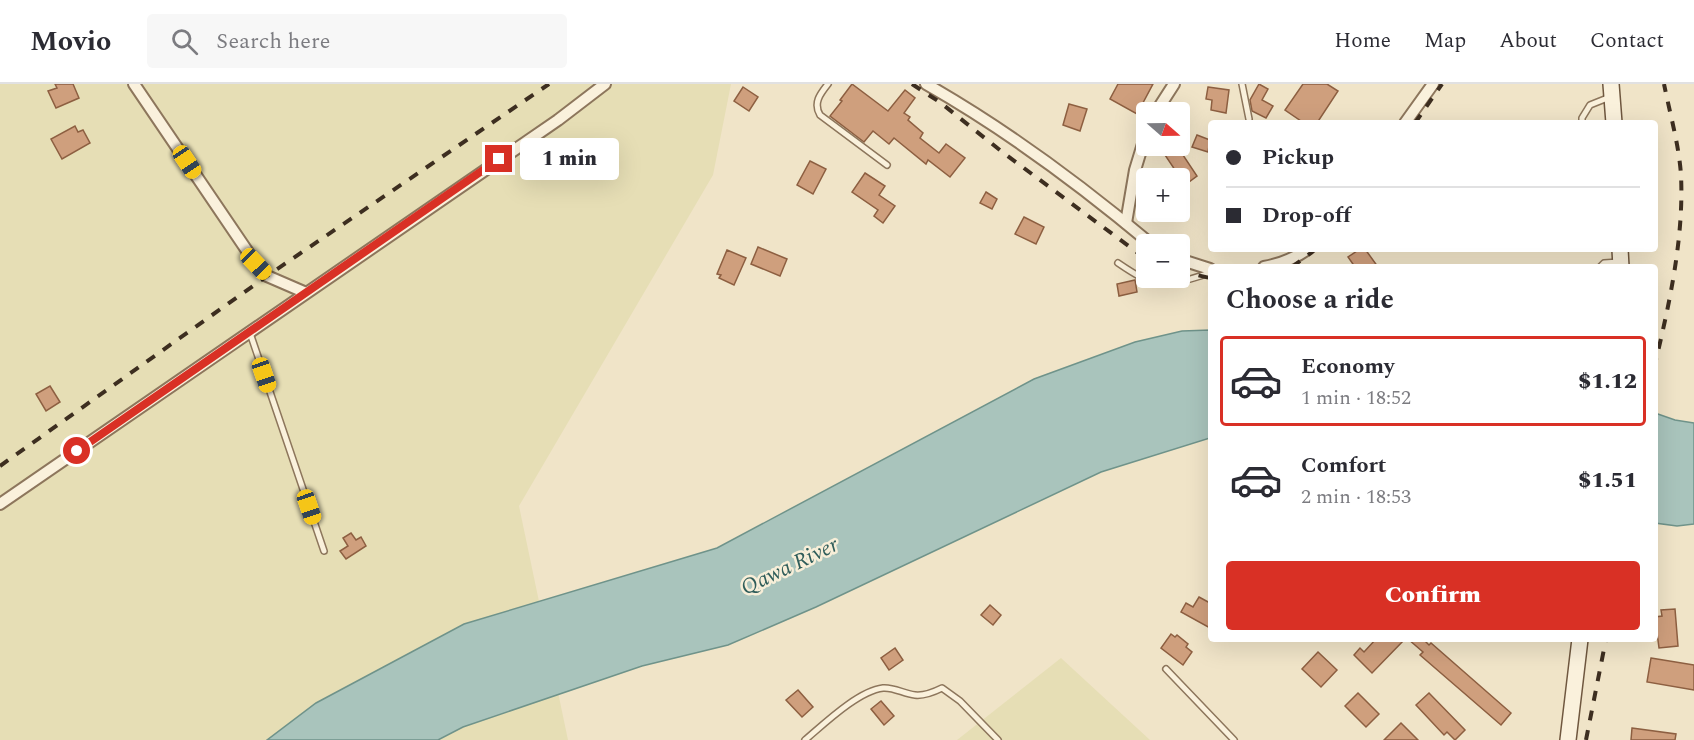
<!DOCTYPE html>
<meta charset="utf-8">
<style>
:root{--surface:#fff;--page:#f7f7f7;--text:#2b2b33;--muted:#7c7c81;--line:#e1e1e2;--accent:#d93025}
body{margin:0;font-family:Spectral,serif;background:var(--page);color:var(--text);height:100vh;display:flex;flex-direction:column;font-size:22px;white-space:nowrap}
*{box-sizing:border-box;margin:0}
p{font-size:20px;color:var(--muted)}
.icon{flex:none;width:33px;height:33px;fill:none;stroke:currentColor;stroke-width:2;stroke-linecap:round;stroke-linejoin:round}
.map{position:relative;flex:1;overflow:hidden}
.drawer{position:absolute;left:1208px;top:180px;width:450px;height:378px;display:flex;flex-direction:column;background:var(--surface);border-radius:6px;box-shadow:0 6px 24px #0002}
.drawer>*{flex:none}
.hud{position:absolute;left:1208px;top:36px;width:450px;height:132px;border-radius:6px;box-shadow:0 6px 24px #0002;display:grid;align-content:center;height:132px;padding:0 18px;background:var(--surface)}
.needle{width:39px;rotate:110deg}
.tools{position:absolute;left:1136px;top:18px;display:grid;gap:12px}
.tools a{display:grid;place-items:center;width:54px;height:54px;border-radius:6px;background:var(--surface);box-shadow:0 6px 24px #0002;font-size:30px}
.end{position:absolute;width:27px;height:27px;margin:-14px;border:8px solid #d93025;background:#fff;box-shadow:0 0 0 3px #fff}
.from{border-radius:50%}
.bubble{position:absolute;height:42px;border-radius:6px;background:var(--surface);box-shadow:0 6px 24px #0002;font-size:20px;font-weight:800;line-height:42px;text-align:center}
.car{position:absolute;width:18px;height:36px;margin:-18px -9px;border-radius:8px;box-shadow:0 0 4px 2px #0007;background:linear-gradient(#f5c518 24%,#345 0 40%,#f5c518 0 76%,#345 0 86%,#f5c518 0)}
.hud b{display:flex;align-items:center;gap:21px;height:57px;font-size:22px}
.hud b+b{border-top:2px solid var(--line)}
.hud i{width:15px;height:15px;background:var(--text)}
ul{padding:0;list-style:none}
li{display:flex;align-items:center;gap:18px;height:90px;margin:0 12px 9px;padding:0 6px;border:3px solid transparent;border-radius:6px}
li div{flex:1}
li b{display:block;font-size:22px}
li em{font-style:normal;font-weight:800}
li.selected{border-color:var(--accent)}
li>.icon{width:54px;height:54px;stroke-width:1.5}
h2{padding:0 18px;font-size:27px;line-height:72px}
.primary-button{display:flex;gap:12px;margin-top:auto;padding:12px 18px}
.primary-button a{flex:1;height:69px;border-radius:6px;background:var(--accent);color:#fff;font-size:24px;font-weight:800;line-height:69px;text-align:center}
header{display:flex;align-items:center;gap:36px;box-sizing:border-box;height:84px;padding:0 30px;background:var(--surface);border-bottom:2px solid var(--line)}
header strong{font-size:28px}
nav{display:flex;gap:33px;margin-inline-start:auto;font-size:21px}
.search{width:420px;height:54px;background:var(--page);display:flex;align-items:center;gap:15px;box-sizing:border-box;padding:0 21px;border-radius:6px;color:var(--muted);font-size:22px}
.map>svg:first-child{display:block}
.farmland{fill:#e6deb5}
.water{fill:#a9c4bc;stroke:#6f938a;stroke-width:1.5}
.building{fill:#cf9f7d;stroke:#8d5f41;stroke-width:1.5}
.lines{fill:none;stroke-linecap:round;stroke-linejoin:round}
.service-casing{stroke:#8d765c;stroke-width:8}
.minor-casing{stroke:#8d765c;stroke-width:14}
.secondary-casing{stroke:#6f573f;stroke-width:18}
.service{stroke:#faf1dc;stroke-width:5}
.minor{stroke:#faf1dc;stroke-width:10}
.secondary{stroke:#faf1dc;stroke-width:15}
.rail{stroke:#3d2e20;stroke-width:4;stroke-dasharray:10 10;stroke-linecap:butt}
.route{stroke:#d93025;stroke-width:8}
.labels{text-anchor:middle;stroke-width:5;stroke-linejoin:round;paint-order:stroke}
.water-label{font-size:22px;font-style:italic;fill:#2f5d5a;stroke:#f7eed8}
</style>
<header>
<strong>Movio</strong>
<div class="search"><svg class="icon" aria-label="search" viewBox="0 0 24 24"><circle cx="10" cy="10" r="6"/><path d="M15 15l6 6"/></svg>Search here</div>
<nav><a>Home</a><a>Map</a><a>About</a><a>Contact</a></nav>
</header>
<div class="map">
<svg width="1694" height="656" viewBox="0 0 1694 656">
<rect width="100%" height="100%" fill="#f0e4c8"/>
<g class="farmland">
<path d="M0,0H731L713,91L519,422L568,656H0Z"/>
<path d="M1061,574L1150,656H957Z"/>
</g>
<g class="water">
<path d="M1210,246V354L1101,388L816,523L728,561L642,582L463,643L438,656H267L316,619L464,540L717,464L1034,295L1135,258L1182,247Z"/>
<path d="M1655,329L1675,336L1694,339V440L1677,442L1655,439Z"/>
</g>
<g class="building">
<path d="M55,0H73L79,14L56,24L48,7L57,4Z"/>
<path d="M852,0L888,27L905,6L915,14L904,29L910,33L908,36L923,49L920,54L939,69L946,60L965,74L950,93L928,76L926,80L894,54L889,60L873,47L864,58L830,32L842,17L840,16Z"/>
<path d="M1118,0H1153L1137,30L1110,15Z"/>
<path d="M1259,0L1268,5L1262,16L1273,22L1266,34L1252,27L1250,16Z"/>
<path d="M1303,0H1327L1338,7L1317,39H1304L1285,26Z"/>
<path d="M743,3L758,13L749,27L734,17Z"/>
<path d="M1208,3L1229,6L1226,29L1211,26L1212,16L1206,15Z"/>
<path d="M1069,20L1087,25L1080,47L1063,41Z"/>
<path d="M75,42L78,48L83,46L90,59L62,75L51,55Z"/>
<path d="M1197,51L1210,56L1208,68L1192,63Z"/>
<path d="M1173,62H1177L1197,92L1185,101L1163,68Z"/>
<path d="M810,77L826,85L813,110L797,101Z"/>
<path d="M865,89L885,102L879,111L895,122L883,139L874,132L878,126L852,108Z"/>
<path d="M986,108L997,115L992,125L980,119Z"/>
<path d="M1024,133L1044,143L1036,160L1015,150Z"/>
<path d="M758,163L787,175L780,192L751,180Z"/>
<path d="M1360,165H1365L1378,183H1355L1348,173Z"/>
<path d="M727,166L746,174L734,201L719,194L721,191L717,190Z"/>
<path d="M1135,196L1137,208L1119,212L1117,200Z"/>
<path d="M50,302L60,318L46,327L36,310Z"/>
<path d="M351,449L356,456L361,453L366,462L346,475L340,467L348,462L343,454Z"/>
<path d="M1199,513L1210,519V544L1181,528L1186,519L1193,523Z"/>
<path d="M990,521L1001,531L993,541L981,531Z"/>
<path d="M1675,525L1678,562L1659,564L1655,533L1662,532L1661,526Z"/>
<path d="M1171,550L1175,553L1177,551L1188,560L1186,563L1192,568L1183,581L1161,564Z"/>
<path d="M1376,555H1405L1372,589L1354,571L1360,564L1364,568Z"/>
<path d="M1408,555H1423L1429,561L1431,559L1511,629L1501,641L1420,571L1423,568Z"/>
<path d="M895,564L903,576L889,586L881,574Z"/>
<path d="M1318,568L1337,586L1321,603L1302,585Z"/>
<path d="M1651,574L1694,581V606L1647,598Z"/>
<path d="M798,606L813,623L802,633L786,616Z"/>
<path d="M1358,609L1379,630L1366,643L1345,622Z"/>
<path d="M1429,609L1465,646L1455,656L1447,648L1444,651L1416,621Z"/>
<path d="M881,617L894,632L884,641L871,625Z"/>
<path d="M1401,639L1418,656H1384Z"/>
<path d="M1632,644L1676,650L1675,656H1631Z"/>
</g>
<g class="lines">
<defs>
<g id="service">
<path d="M828,0C820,10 813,19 820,31L887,81"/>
<path d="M1242,0L1249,35"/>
<path d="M1582,39V34L1590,21L1610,13"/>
<path d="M1118,179C1159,207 1164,203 1210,189"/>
<path d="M1600,183L1604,179L1619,178"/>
<path d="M250,249L324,467"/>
<path d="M1166,585L1234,656"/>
<path d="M805,656C824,640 858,607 883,604C894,603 904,610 915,611C924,612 934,608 942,604L960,617L998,656"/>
</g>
<g id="minor">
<path d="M134,0L256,180L267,192L304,208"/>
<path d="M926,0C1005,45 1082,102 1151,160"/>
<path d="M1156,28L1174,0"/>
<path d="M1405,39L1433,0"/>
<path d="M1126,139L1135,86L1146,50"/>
<path d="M1179,175L1210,185"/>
<path d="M1264,183C1280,180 1294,175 1308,165"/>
<path d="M0,420L558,36L605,0"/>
</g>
<g id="secondary">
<path d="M1611,0L1614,39"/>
<path d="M1620,165L1621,183"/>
<path d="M1568,656L1580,555"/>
</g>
</defs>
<use href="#service" class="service-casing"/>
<use href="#minor" class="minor-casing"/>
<use href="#secondary" class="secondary-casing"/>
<use href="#service" class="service"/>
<use href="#minor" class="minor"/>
<use href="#secondary" class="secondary"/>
<g class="rail">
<path d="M912,0L941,19L1001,67L1146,175"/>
<path d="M1415,39L1442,0"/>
<path d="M1292,183L1316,165"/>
<path d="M1179,187L1210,194"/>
<path d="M1654,284C1669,222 1684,155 1681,91C1679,61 1670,30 1664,0"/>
<path d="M0,382L267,192L549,0"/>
<path d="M1586,656L1606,555"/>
</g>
</g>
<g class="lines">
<path class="route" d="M77,367L499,75"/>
</g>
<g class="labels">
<g class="water-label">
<text transform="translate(789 481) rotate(-26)" y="8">Qawa River</text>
</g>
</g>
</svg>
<div class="tools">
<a><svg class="needle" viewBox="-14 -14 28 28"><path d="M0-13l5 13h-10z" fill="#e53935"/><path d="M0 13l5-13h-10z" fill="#7c7c81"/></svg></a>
<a>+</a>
<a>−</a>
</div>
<i class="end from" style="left:77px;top:367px"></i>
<i class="end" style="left:499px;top:75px"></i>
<div class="bubble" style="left:520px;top:54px;width:99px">1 min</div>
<i class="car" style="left:187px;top:78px;rotate:146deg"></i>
<i class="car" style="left:256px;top:180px;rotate:136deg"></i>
<i class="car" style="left:264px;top:291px;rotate:161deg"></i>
<i class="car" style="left:309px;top:423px;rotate:161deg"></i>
<div class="hud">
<b><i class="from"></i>Pickup</b>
<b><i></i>Drop-off</b>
</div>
<section class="drawer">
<h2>Choose a ride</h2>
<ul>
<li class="selected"><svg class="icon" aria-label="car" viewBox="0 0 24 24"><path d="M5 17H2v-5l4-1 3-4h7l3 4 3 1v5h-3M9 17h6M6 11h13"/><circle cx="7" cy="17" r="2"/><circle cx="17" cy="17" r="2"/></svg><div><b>Economy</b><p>1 min · 18:52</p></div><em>$1.12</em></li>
<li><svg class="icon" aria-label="car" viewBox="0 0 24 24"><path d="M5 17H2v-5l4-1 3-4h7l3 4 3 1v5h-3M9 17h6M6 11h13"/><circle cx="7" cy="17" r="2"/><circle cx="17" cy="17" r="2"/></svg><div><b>Comfort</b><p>2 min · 18:53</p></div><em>$1.51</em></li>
</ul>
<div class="primary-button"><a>Confirm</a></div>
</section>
</div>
